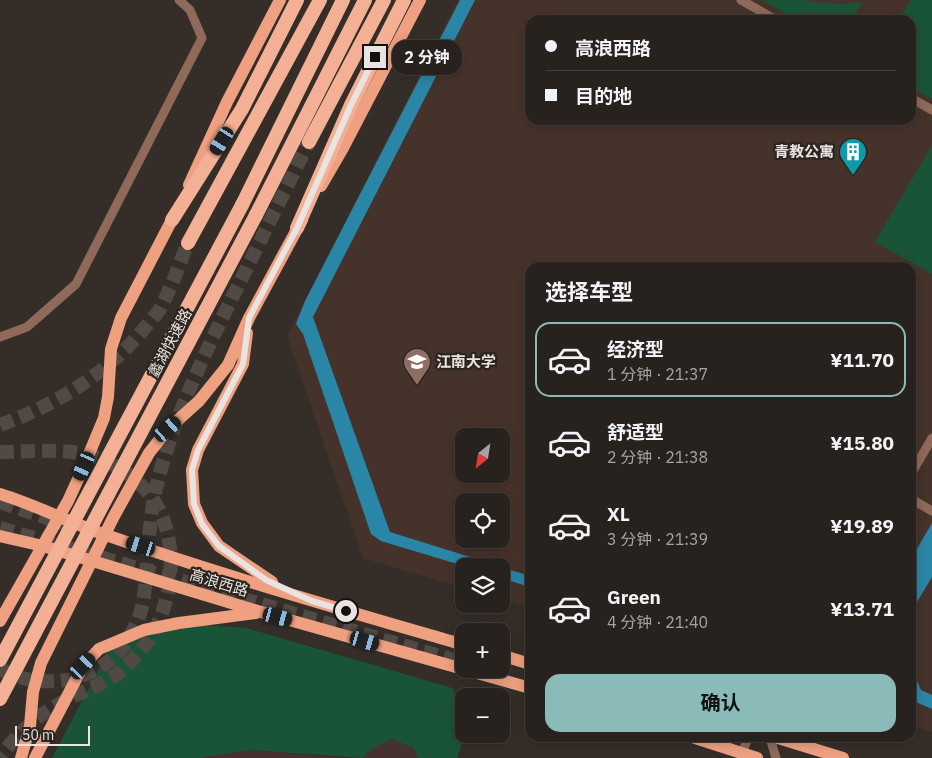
<!DOCTYPE html>
<html lang="zh">
<meta charset="utf-8">
<style>
:root{--surface:#28221e;--page:#342f2b;--text:#f1f3f6;--muted:#a5a4a4;--line:#443f3c;--accent:#8bbbb9}
body{margin:0;font-family:"IBM Plex Sans","Noto Sans SC",sans-serif;background:var(--page);color:var(--text);height:100vh;display:flex;flex-direction:column;font-size:19px;white-space:nowrap}
*{box-sizing:border-box;margin:0}
p{font-size:16px;color:var(--muted)}
.icon{flex:none;width:28px;height:28px;fill:none;stroke:currentColor;stroke-width:2;stroke-linecap:round;stroke-linejoin:round}
.map{position:relative;flex:1;overflow:hidden}
.sheet{position:absolute;left:525px;top:262px;width:391px;height:480px;display:flex;flex-direction:column;background:var(--surface);border-radius:15px;box-shadow:0 2px 12px #0003,0 0 0 1px var(--line)}
.sheet>*{flex:none}
.banner{position:absolute;left:525px;top:15px;width:391px;height:110px;border-radius:15px;box-shadow:0 2px 12px #0003,0 0 0 1px var(--line);display:grid;align-content:center;height:110px;padding:0 20px;background:var(--surface)}
.needle{width:32px;rotate:210deg}
.buttons{position:absolute;left:455px;top:428px;display:grid;gap:10px}
.buttons a{display:grid;place-items:center;width:55px;height:55px;border-radius:10px;background:var(--surface);box-shadow:0 2px 12px #0003,0 0 0 1px var(--line);font-size:25px}
.scale{position:absolute;left:15px;bottom:12px;width:75px;box-sizing:border-box;padding-left:5px;border:2px solid #e9e4e1;border-top:0;font-size:14px;line-height:18px;white-space:nowrap;color:#e9e4e1;-webkit-text-stroke:4px #2b241f;paint-order:stroke}
.end{position:absolute;width:22px;height:22px;margin:-11px;border:6px solid #e9e4e1;background:#111;box-shadow:0 0 0 2px #111}
.from{border-radius:50%}
.bubble{position:absolute;height:35px;border-radius:15px;background:var(--surface);box-shadow:0 2px 12px #0003,0 0 0 1px var(--line);font-size:16px;font-weight:700;line-height:35px;text-align:center}
.car{position:absolute;width:15px;height:30px;margin:-15px -8px;border-radius:6px;box-shadow:0 0 4px 1px #0007;background:linear-gradient(#222 24%,#8ab4d8 0 40%,#222 0 76%,#8ab4d8 0 86%,#222 0)}
.banner b{display:flex;align-items:center;gap:18px;height:48px;font-size:19px}
.banner b+b{border-top:1px solid var(--line)}
.banner i{width:12px;height:12px;background:var(--text)}
ul{padding:0;list-style:none}
li{display:flex;align-items:center;gap:15px;height:75px;margin:0 10px 8px;padding:0 10px;border:2px solid transparent;border-radius:15px}
li div{flex:1}
li b{display:block;font-size:19px}
li em{font-style:normal;font-weight:700}
li.active{border-color:var(--accent)}
li>.icon{width:45px;height:45px;stroke-width:1.5}
h2{padding:0 20px;font-size:22px;line-height:60px}
.button{display:flex;gap:10px;margin-top:auto;padding:10px 20px}
.button a{flex:1;height:58px;border-radius:15px;background:var(--accent);color:#111;font-size:20px;font-weight:700;line-height:58px;text-align:center}
.map>svg:first-child{display:block}
.commercial{fill:#463130}
.education{fill:#45322b;fill-rule:evenodd}
.green{fill:#1a5437}
.water{fill:#2a86a7}
.lines{fill:none;stroke-linecap:round;stroke-linejoin:round}
.trunk-tunnel{stroke:#504944;stroke-width:14;stroke-dasharray:14 7;stroke-linecap:butt}
.minor{stroke:#8f6959;stroke-width:9}
.primary{stroke:#eea080;stroke-width:12}
.trunk{stroke:#f4b095;stroke-width:14}
.trunk-bridge{stroke:#f4b095;stroke-width:14}
.route{stroke:#e9e4e1;stroke-width:6}
.labels{text-anchor:middle;stroke-width:4.5;stroke-linejoin:round;paint-order:stroke}
.poi-label{font-size:15px;font-weight:bold;fill:#e9e4e1;stroke:#2b241f;text-anchor:end}
.street-label{font-size:15px;fill:#e9e4e1;stroke:#2b241f}
</style>
<div class="map">
<svg width="932" height="758" viewBox="0 0 932 758">
<rect width="100%" height="100%" fill="#352e28"/>
<g class="commercial">
<path d="M392,739L413,748L418,758H362L375,747Z"/>
<path d="M249,750L346,758H199Z"/>
</g>
<path class="education" d="M458,0H932V732L911,725V268H530V608L501,600V566H464V588L363,558L287,336ZM530,20H911V120H530ZM464,436H501V474H464ZM464,501H501V539H464Z"/>
<g class="green">
<path d="M762,0C775,0 790,0 802,0C823,4 841,5 862,2L852,20H797Z"/>
<path d="M911,0H932V99L911,87V20H886L889,14L899,19Z"/>
<path d="M932,145V274L875,242Z"/>
<path d="M202,625L246,628L452,688L464,710V734H465L457,758H418L413,748L392,739L375,747L362,758L249,750L199,758H52L108,652L137,638L165,630Z"/>
</g>
<g class="water">
<path d="M460,0H475L313,317L390,532L499,566H464L381,541L371,534L303,334L296,324L305,301Z"/>
<path d="M932,523V577L911,612V559Z"/>
<path d="M501,567L530,576V587L501,578Z"/>
<path d="M911,670L915,676L921,690L932,695V709L911,700Z"/>
</g>
<g class="lines">
<g class="trunk-tunnel">
<path d="M0,425C56,405 110,372 147,325C152,319 158,313 161,307C172,287 179,264 188,243"/>
<path d="M0,452C34,452 74,446 105,461C121,468 139,481 150,495C184,540 174,617 136,656C130,662 123,670 116,675C96,688 73,695 52,708C32,720 14,738 0,757"/>
<path d="M0,502L64,524"/>
<path d="M0,528L464,663"/>
<path d="M0,669C38,690 88,684 118,653C122,650 124,645 127,641C146,611 144,594 147,562C149,534 152,502 159,476C176,414 204,355 232,298C258,246 283,194 309,142"/>
</g>
<g class="minor">
<path d="M741,0L776,20"/>
<path d="M911,98L932,110"/>
<path d="M0,337L27,327L76,284L202,38L190,10L179,0"/>
<path d="M911,474L932,438"/>
<path d="M911,499L932,511"/>
<path d="M770,738L776,758"/>
<path d="M742,753L748,738"/>
</g>
<g class="primary">
<path d="M189,185L227,102L280,0"/>
<path d="M321,186L343,148L420,0"/>
<path d="M247,333L243,364L198,450L192,470L194,504L202,523L219,546L272,582"/>
<path d="M0,494C36,505 70,523 106,535C224,576 344,610 464,645"/>
<path d="M0,536L43,546L261,612L530,688"/>
<path d="M0,621L68,501L84,466L104,418L108,397L111,349L121,318L176,212"/>
<path d="M501,655L530,664"/>
<path d="M695,738L757,758"/>
<path d="M778,738L843,758"/>
<path d="M21,758L30,726L33,692L41,663L113,518L149,453L168,429L199,401L228,365L249,318L302,220"/>
<path d="M35,758L83,666L99,649L144,630L179,623L256,613"/>
</g>
<g class="trunk">
<path d="M309,142L384,0"/>
<path d="M242,205L343,0"/>
<path d="M256,215L365,0"/>
<path d="M172,220L242,109L297,0"/>
<path d="M297,228L351,105L404,0"/>
<path d="M188,243L320,0"/>
</g>
<g class="trunk-bridge">
<path d="M0,660L242,205"/>
<path d="M0,699L256,215"/>
</g>
</g>
<g class="lines">
<path class="route" d="M346,611L312,601L266,580L219,546L202,524L194,504L192,470L198,450L243,364L249,318L297,228L351,105L375,57"/>
</g>
<defs>
<symbol id="building-pin" viewBox="-11 -11 22 30"><path d="M0 17L-7.5 6A9.5 9.5 0 1 1 7.5 6Z" fill="#0f9aa8" stroke="#2b241f"/><path d="M-4-6H4V6H1V3H-1V6H-4ZM-2.5-4.3h1.7v1.8h-1.7ZM.8-4.3h1.7v1.8H.8ZM-2.5-1h1.7V.8h-1.7ZM.8-1h1.7V.8H.8Z" fill="#fff"/></symbol>
<symbol id="university-pin" viewBox="-11 -11 22 30"><path d="M0 17L-7.5 6A9.5 9.5 0 1 1 7.5 6Z" fill="#8d6e63" stroke="#2b241f"/><path d="M0-5L7-2L0 1L-7-2ZM-4 1L0 2.5L4 1V4Q0 6-4 4Z" fill="#fff"/></symbol>
</defs>
<g fill-rule="evenodd">
<use href="#building-pin" x="837" y="136" width="32" height="43"/>
<use href="#university-pin" x="401" y="346" width="32" height="43"/>
</g>
<g class="labels">
<g class="poi-label">
<text x="834" y="157">青教公寓</text>
<text x="436" y="367" text-anchor="start">江南大学</text>
</g>
<g class="street-label">
<text transform="translate(170 343) rotate(-62)" y="5">蠡湖快速路</text>
<text transform="translate(219 583) rotate(17)" y="5">高浪西路</text>
</g>
</g>
</svg>
<div class="buttons">
<a><svg class="needle" viewBox="-14 -14 28 28"><path d="M0-13l5 13h-10z" fill="#e53935"/><path d="M0 13l5-13h-10z" fill="#a5a4a4"/></svg></a>
<a><svg class="icon" aria-label="locate" viewBox="0 0 24 24"><circle cx="12" cy="12" r="6"/><path d="M12 2v4M12 18v4M2 12h4M18 12h4"/></svg></a>
<a><svg class="icon" aria-label="layers" viewBox="0 0 24 24"><path d="M12 4l9 5-9 5-9-5zM3 14l9 5 9-5"/></svg></a>
<a>+</a>
<a>−</a>
</div>
<div class="scale">50 m</div>
<i class="end from" style="left:346px;top:611px"></i>
<i class="end" style="left:375px;top:57px"></i>
<div class="bubble" style="left:392px;top:40px;width:70px">2 分钟</div>
<i class="car" style="left:222px;top:141px;rotate:212deg"></i>
<i class="car" style="left:168px;top:429px;rotate:49deg"></i>
<i class="car" style="left:84px;top:466px;rotate:204deg"></i>
<i class="car" style="left:141px;top:546px;rotate:288deg"></i>
<i class="car" style="left:278px;top:617px;rotate:105deg"></i>
<i class="car" style="left:365px;top:641px;rotate:106deg"></i>
<i class="car" style="left:83px;top:666px;rotate:43deg"></i>
<div class="banner">
<b><i class="from"></i>高浪西路</b>
<b><i></i>目的地</b>
</div>
<section class="sheet">
<h2>选择车型</h2>
<ul>
<li class="active"><svg class="icon" aria-label="car" viewBox="0 0 24 24"><path d="M5 17H2v-5l4-1 3-4h7l3 4 3 1v5h-3M9 17h6M6 11h13"/><circle cx="7" cy="17" r="2"/><circle cx="17" cy="17" r="2"/></svg><div><b>经济型</b><p>1 分钟 · 21:37</p></div><em>¥11.70</em></li>
<li><svg class="icon" aria-label="car" viewBox="0 0 24 24"><path d="M5 17H2v-5l4-1 3-4h7l3 4 3 1v5h-3M9 17h6M6 11h13"/><circle cx="7" cy="17" r="2"/><circle cx="17" cy="17" r="2"/></svg><div><b>舒适型</b><p>2 分钟 · 21:38</p></div><em>¥15.80</em></li>
<li><svg class="icon" aria-label="car" viewBox="0 0 24 24"><path d="M5 17H2v-5l4-1 3-4h7l3 4 3 1v5h-3M9 17h6M6 11h13"/><circle cx="7" cy="17" r="2"/><circle cx="17" cy="17" r="2"/></svg><div><b>XL</b><p>3 分钟 · 21:39</p></div><em>¥19.89</em></li>
<li><svg class="icon" aria-label="car" viewBox="0 0 24 24"><path d="M5 17H2v-5l4-1 3-4h7l3 4 3 1v5h-3M9 17h6M6 11h13"/><circle cx="7" cy="17" r="2"/><circle cx="17" cy="17" r="2"/></svg><div><b>Green</b><p>4 分钟 · 21:40</p></div><em>¥13.71</em></li>
</ul>
<div class="button"><a>确认</a></div>
</section>
</div>
